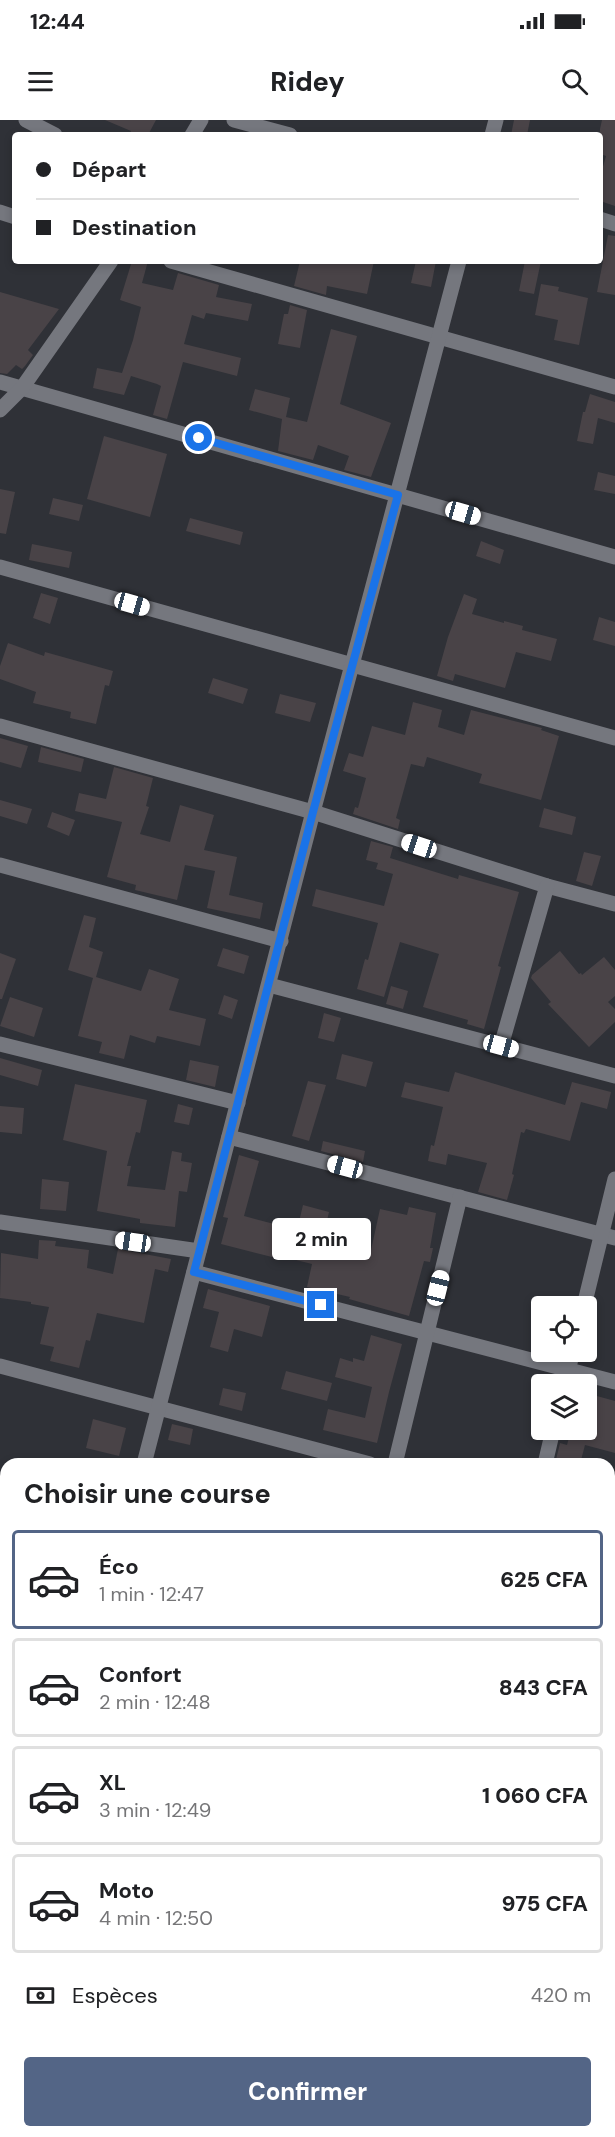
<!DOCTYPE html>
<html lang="fr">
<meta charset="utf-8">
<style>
:root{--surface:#fff;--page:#f2f2f2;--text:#202124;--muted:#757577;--line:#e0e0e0;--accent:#536586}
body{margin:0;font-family:"DM Sans",sans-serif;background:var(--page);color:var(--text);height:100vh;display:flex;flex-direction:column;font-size:22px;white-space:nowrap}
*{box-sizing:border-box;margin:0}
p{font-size:20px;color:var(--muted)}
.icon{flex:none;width:33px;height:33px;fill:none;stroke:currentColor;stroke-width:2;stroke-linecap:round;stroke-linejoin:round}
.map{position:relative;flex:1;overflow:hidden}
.details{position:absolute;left:0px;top:1338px;width:615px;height:680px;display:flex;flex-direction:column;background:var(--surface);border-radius:18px 18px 0 0;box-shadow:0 3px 9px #0003}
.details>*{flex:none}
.guide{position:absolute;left:12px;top:12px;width:591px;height:132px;border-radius:6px;box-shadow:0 3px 9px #0003;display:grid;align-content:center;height:132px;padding:0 24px;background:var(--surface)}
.buttons{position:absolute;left:531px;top:1176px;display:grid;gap:12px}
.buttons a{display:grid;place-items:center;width:66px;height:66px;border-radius:6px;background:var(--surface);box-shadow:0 3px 9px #0003;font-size:30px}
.end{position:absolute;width:27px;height:27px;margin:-14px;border:8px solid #1a73e8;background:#fff;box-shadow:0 0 0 3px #fff}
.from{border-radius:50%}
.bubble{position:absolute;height:42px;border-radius:6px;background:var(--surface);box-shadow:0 3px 9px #0003;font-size:20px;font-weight:800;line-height:42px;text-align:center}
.car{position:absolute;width:18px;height:36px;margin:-18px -9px;border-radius:8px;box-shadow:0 0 4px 2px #0007;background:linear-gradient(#fff 24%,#345 0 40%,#fff 0 76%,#345 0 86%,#fff 0)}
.guide b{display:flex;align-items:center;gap:21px;height:57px;font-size:22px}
.guide b+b{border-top:2px solid var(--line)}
.guide i{width:15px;height:15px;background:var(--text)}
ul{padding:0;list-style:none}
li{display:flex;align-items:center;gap:18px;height:99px;margin:0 12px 9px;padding:0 12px;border:3px solid var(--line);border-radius:6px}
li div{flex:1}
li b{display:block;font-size:22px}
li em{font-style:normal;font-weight:800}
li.current{border-color:var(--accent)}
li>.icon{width:54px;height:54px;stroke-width:1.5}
h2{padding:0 24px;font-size:27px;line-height:72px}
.pay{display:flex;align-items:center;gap:15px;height:66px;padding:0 24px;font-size:22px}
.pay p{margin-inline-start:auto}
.cta{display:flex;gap:12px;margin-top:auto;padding:12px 24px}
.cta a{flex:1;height:69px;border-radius:6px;background:var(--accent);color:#fff;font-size:24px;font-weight:800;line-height:69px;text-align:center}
.status{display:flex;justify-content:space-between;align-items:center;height:42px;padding:0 30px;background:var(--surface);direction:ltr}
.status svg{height:16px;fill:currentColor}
header{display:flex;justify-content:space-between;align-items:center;height:78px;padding:0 24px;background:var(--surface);font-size:27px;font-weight:800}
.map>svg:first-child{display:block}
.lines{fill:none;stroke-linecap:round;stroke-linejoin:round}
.stream{stroke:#67a0c2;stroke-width:5}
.building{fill:#494347}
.street{stroke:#75777e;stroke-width:15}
.route{stroke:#1a73e8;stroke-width:8}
</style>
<div class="status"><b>12:44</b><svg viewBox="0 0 49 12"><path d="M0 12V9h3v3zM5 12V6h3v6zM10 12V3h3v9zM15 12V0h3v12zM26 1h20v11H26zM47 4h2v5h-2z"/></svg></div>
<header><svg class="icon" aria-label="menu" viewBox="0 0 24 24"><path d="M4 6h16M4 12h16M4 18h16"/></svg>Ridey<svg class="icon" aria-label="search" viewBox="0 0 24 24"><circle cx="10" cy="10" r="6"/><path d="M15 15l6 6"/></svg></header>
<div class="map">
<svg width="615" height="2017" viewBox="0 0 615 2017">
<rect width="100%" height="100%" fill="#2f3137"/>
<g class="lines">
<g class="stream">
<path d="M0,1692L6,1695"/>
<path d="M609,1992L615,1995"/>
</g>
</g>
<g class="building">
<path d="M105,0H156L148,15H129L131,11Z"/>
<path d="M514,0H530L527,15H511Z"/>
<path d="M602,0H615V86L600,81V57L606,36L600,34V9Z"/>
<path d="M608,115L615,116V175L597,172Z"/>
<path d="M132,141H148L142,163L173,170L178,153L219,165L216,177L252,184L248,201L206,193L204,199L192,195L184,224L241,238L237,256L183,242L167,299L153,295L161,266L157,264L131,256L124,275L93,268L97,248L122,253L133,220L141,187L120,180Z"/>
<path d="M300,141H374L367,174L327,166L326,175L294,166Z"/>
<path d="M416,141H436L431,167L411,163Z"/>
<path d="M525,141H541L534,174L519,171Z"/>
<path d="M541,164L559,167L558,171L588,178L579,225L554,220L558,200L535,195Z"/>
<path d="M0,172L59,189L28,230L33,235L25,246L22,249L16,245L7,254L0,253Z"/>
<path d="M290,185L307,190L300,228L278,224L284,194H288Z"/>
<path d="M331,209L357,216L340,284L391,303L371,357L344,350L349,336L318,325L313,340L278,331L282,299L249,290L255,269L290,278L286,297L307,302Z"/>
<path d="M590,274L615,282V303L598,298L593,324L577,321L583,292H585Z"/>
<path d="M104,316L167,334L150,397L87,379Z"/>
<path d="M598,352L615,356V374L594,370Z"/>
<path d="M0,369L15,372L6,414L0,413Z"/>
<path d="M53,378L83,385L79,401L49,394Z"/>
<path d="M190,398L243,412L240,425L186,411Z"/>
<path d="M481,421L504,430L500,444L476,436Z"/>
<path d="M32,424L72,432L69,448L29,440Z"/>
<path d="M41,473L58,478L50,504L33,498Z"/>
<path d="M464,474L477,479L472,494L504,503V501L523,506L522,510L557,519L551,541L516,532L505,568L455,554L453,561L437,556L448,517Z"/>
<path d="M599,497L615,502V526L593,520Z"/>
<path d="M8,523L44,536L45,532L113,551L109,566L105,565L96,604L70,598L71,592L33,583L36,572L0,559V546Z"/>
<path d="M213,558L248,569L243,584L208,573Z"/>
<path d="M280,574L316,583L310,602L275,593Z"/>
<path d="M413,582L442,590L438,607L464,615L471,590L542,608L541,610L559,616L541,680L479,663L482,654L427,637L424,647L411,644L396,698L400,700L398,709L353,694L355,687L358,688L366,658L343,651L349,633L363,637L372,606L405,615Z"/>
<path d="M0,618L28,626L21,648L0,642Z"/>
<path d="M41,627L84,639L81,652L38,642Z"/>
<path d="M114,647L153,658L146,686L149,687L140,714L170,722L180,685L214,695L204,730L237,737L229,775L263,783L260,799L207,788L215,751L185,745L177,780L135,770L136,765L107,757L122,702L75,691L79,673L106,679Z"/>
<path d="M0,680L32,689L27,704L0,696Z"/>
<path d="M544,688L576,697L572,715L539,707Z"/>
<path d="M52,692L75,700L69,716L47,707Z"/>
<path d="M371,721L393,727L390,738L458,759L459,755L519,772L498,846L501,847L484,909L467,904L468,900L423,887L439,834L400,822L384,877L357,869L365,839L368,840L378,803L312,786L316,769L384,786L393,754L376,749L378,743L366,740Z"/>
<path d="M584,732L601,736L592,766L576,761Z"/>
<path d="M84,795L96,798L89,827L103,832L96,857L141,871L149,849L179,859L169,890L206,899L200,926L157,916L155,923L130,915L124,939L99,933L102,922L78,916L93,858L68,850Z"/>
<path d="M223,828L249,836L244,854L217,846Z"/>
<path d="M560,831L579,854L581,853L582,855L604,837L615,850V876L608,882L615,889V902L589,927L548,884L551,882L531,858L532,855Z"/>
<path d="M0,833L16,839L2,879H0Z"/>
<path d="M391,866L408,871L403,889L386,884Z"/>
<path d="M224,875L238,880L232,899L218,894Z"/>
<path d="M10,877L43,888L34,917L0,906Z"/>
<path d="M324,893L341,898L334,922L318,918Z"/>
<path d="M342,934L373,942L366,967L336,959Z"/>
<path d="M0,938L42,950L38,966L0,955Z"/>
<path d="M190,940L219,946L215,967L186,960Z"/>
<path d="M455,952L565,985L572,962L611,972L607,989L581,982L570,1021L526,1009L524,1013L521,1012L512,1054L514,1055L507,1080L478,1072L487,1043L448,1034L446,1045L428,1041L431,1025L434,1026L443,987L401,977L405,962L449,972Z"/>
<path d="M308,961L326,965L309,1021L292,1016Z"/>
<path d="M75,964L147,980L140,1013L136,1012L127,1046H131L127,1066L165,1070L172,1031L182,1033L181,1041L192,1043L187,1072L179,1071L175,1107L140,1103V1099L97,1091L107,1031L63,1020Z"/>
<path d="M178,984L193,988L189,1005L174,1002Z"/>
<path d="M0,986L24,988L22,1014L0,1012Z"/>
<path d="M323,1021L365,1031L363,1042L321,1031Z"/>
<path d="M239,1035L259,1041L244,1096L297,1110L303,1085L329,1092L323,1118L371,1130L380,1089L407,1095L409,1087L436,1093L430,1128H433L430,1142L424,1141L409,1196L349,1179L350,1177L307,1167L312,1144L284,1137V1140L221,1124L228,1098L223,1097Z"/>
<path d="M42,1059L69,1062L66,1091L40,1089Z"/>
<path d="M39,1120L56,1121L55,1126L89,1130L87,1148L113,1154L118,1129L171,1139L168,1152L155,1149L144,1203L97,1193L90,1221L86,1220L79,1248L50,1241L54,1227L40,1224L49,1187L31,1184V1182L0,1178L1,1133L38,1139Z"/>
<path d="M208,1169L270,1186L262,1217L234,1209L228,1232L210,1227L219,1192L203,1188Z"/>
<path d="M371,1215L402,1224L389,1272L377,1323L323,1310L328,1289L365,1298L372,1267L335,1257L340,1238L353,1242V1238L364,1241Z"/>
<path d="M286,1251L332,1263L327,1281L281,1269Z"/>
<path d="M223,1268L246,1273L242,1291L219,1285Z"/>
<path d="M586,1273L615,1281V1333L585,1325L580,1344H555L560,1323L567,1325L571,1310H586Z"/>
<path d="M93,1299L126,1308L119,1336L86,1328Z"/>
<path d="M172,1304L193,1309L190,1325L168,1320Z"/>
</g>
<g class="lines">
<g class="street">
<path d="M26,0L55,15"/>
<path d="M234,0L290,15"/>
<path d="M192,15L201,0"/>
<path d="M492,15L496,0"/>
<path d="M0,92L15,97"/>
<path d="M600,99L615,104"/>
<path d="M171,141L615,267"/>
<path d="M0,262L615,437"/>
<path d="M0,290L22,268L111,141"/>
<path d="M0,447L615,618"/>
<path d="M0,606L313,692L547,766L615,784"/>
<path d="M0,745L281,821"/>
<path d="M269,865L615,956"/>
<path d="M0,924L238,983"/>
<path d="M501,926L547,766"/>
<path d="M229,1017L615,1118"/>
<path d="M0,1102L199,1131"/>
<path d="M194,1152L615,1262"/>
<path d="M584,1186L615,1059"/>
<path d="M0,1246L370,1344"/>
<path d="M564,1264L573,1232"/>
<path d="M144,1344L313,692L459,141"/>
<path d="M395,1344L460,1077"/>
<path d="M545,1344L553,1310"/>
<path d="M0,1388L6,1390"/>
<path d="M609,1407L615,1409"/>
<path d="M609,1546L615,1548"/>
<path d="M609,1688L615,1690"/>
<path d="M609,1833L615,1834"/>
<path d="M609,1981L615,1984"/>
<path d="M0,2012L15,2017"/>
<path d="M438,2012L452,2017"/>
<path d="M197,2017L199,2012"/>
<path d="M583,2017L585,2012"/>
</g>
</g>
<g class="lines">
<path class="route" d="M199,318L398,375L313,692L194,1152L321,1185"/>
</g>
</svg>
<div class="buttons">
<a><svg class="icon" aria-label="locate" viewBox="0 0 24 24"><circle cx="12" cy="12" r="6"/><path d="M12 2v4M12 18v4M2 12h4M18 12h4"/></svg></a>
<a><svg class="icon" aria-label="layers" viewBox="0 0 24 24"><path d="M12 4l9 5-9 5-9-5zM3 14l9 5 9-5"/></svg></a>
</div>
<i class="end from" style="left:199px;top:318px"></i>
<i class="end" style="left:321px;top:1185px"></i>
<div class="bubble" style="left:272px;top:1098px;width:99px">2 min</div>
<i class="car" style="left:463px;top:393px;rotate:106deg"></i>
<i class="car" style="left:132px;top:484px;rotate:106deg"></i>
<i class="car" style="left:419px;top:726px;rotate:288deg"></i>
<i class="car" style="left:501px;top:926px;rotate:105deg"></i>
<i class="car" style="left:345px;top:1047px;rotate:285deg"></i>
<i class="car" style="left:133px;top:1122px;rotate:278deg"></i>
<i class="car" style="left:438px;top:1168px;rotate:14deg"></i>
<div class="guide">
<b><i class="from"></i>Départ</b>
<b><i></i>Destination</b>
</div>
<section class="details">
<h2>Choisir une course</h2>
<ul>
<li class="current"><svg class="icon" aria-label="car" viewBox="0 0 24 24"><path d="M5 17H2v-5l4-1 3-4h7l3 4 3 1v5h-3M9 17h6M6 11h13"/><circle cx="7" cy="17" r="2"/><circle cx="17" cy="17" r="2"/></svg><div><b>Éco</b><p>1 min · 12:47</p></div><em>625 CFA</em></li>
<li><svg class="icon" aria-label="car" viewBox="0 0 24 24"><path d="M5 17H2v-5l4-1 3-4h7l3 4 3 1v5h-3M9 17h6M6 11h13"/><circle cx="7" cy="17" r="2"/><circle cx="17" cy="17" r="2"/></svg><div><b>Confort</b><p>2 min · 12:48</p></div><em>843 CFA</em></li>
<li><svg class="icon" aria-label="car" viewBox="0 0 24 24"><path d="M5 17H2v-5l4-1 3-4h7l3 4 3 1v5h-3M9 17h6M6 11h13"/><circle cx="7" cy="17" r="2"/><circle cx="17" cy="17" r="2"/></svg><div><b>XL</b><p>3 min · 12:49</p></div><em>1 060 CFA</em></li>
<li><svg class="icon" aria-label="car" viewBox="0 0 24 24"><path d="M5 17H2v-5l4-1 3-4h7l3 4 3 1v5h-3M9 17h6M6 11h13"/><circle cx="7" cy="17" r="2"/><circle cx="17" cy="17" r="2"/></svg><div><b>Moto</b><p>4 min · 12:50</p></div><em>975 CFA</em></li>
</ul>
<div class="pay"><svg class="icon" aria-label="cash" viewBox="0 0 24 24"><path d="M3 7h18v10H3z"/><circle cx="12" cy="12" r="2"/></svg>Espèces<p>420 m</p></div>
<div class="cta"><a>Confirmer</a></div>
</section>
</div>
